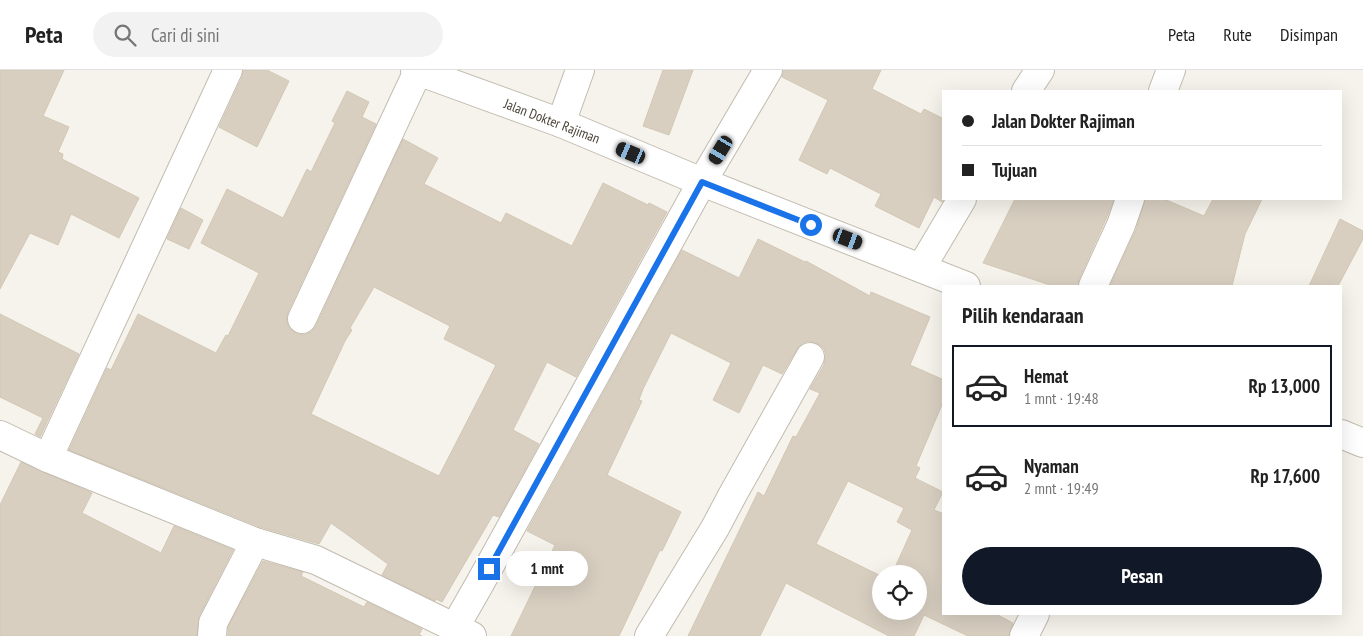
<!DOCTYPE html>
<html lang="id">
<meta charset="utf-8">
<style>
:root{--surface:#fff;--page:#f2f2f2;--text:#222;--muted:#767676;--line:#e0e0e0;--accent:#111827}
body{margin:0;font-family:"PT Sans Narrow",sans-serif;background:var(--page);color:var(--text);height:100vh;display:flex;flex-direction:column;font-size:19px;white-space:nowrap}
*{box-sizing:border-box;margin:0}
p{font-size:16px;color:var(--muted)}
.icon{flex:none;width:28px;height:28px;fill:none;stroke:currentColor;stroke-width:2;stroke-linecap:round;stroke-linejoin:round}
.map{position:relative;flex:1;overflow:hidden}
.panel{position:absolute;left:942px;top:215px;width:400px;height:330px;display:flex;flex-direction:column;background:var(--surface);border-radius:0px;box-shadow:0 5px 20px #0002}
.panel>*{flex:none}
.hud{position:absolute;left:942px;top:20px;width:400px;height:110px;border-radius:0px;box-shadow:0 5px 20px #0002;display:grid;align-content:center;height:110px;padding:0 20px;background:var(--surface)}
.tools{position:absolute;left:872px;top:495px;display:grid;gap:10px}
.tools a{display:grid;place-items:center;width:55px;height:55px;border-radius:50%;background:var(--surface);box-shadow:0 5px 20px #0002;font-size:25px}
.end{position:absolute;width:22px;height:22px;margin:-11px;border:6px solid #1a73e8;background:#fff;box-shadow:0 0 0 2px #fff}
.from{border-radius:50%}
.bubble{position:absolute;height:35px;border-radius:18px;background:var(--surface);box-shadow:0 5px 20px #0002;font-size:16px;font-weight:700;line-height:35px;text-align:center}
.car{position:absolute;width:15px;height:30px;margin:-15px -8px;border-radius:6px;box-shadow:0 0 4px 1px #0007;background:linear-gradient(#222 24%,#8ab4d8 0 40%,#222 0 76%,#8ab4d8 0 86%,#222 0)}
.hud b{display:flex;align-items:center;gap:18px;height:48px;font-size:19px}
.hud b+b{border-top:1px solid var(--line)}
.hud i{width:12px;height:12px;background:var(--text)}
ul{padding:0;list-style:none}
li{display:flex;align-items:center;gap:15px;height:82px;margin:0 10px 8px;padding:0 10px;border:2px solid transparent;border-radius:0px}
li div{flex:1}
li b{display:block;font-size:19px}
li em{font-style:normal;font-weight:700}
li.current{border-color:var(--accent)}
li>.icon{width:45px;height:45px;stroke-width:1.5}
h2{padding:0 20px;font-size:22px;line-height:60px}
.button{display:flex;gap:10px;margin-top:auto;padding:10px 20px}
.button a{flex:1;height:58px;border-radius:30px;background:var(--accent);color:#fff;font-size:20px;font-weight:700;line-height:58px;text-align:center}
header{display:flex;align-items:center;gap:30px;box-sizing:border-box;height:70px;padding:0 25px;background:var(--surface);border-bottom:1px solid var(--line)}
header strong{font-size:24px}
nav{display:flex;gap:28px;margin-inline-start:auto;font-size:18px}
.search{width:350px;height:45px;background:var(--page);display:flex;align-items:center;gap:12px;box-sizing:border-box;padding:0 18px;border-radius:28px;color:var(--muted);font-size:19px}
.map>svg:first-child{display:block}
.building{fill:#d8cfc1;stroke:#d3c7b4;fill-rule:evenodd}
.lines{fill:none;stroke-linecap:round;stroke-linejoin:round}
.minor-casing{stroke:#c2bbae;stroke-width:30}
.minor{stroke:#fff;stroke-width:28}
.route{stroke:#1a73e8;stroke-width:6}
.labels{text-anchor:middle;stroke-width:4;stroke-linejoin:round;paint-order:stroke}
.street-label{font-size:14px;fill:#4b4439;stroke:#fff}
</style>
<header>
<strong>Peta</strong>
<div class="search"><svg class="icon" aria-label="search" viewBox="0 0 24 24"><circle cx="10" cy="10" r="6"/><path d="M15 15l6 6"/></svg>Cari di sini</div>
<nav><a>Peta</a><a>Rute</a><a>Disimpan</a></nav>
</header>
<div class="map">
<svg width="1363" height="566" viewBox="0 0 1363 566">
<rect width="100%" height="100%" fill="#f6f3ec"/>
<g class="building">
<path d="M0,0H64L43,46L69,57L58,82L63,84L62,89L139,128L119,168L71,144L58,175L30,163L0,219Z"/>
<path d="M243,0H267L289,11L257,77L219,57L242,7Z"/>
<path d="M663,0H693L669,65L643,56Z"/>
<path d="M784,0H881L872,19L921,44L924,39L944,49V129L942,132L934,127L919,158L875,136L881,124L830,98L827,104L799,90L828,30L782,7Z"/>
<path d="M347,21L369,32L362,47L376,54L288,242L286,250L289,258L296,263L303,265L311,262L316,256L403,69L438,88L424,114L501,153L506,143L572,176L603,113L648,135L649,133L667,142L576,307L547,292L513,360L539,374L499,447L493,445L442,532L436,529L435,531L382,505L388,494L331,453L319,474L260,457L69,380L107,298L111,300L138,244L216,283L226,265L228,266L259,203L201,173L227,119L283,148L307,99L311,102L335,53L332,51ZM374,217L450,256L444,269L496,295L439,406L311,344L345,271L352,260L350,258Z"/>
<path d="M1015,129H1114L1106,149L1079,209L1078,216H1053L983,193Z"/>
<path d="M1145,129H1164L1204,146L1213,129H1262L1245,164L1232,216H1110L1136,160Z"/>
<path d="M181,138L203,150L189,179L167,169Z"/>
<path d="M1340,149L1363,161V169L1338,216H1309Z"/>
<path d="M758,169L805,192L806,191L870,226L871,222L930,247L910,295L944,310V330L916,396L920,398L915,408L943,422L934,440L944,444V544H996L1013,553L1009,566H968L924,545L914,566H889L786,513L760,566H688L758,422L764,426L793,366L796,367L820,323L810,319L824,295L826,286L824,279L818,274L809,271L802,273L797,279L782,304L763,295L739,343L713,330L731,293L671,263L643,319L639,330L642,331L607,405L681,442L662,481L660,480L619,566H511L555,475L527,461L682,180L739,208ZM848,411L904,438L897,452L912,460L892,504H919V541H881V506L816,474Z"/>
<path d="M0,244L79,284L40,367L35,364L43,348L0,327Z"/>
<path d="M21,392L92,423L82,443L161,483L174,456L233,480L199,546L197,566H0V435Z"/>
<path d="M263,491L303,502L301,506L364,537L367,532L422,559L419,565L422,566H228V557Z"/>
</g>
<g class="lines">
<defs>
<g id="minor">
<path d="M415,0L561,53L702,112L966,216"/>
<path d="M1026,21L1040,0"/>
<path d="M1163,21L1171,0"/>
<path d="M561,53L580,0"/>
<path d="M921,198L962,129"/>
<path d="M1093,216L1121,155L1130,129"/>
<path d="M302,249L418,1"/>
<path d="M1341,364L1363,373"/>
<path d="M0,365L48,388L255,472L316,490L472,566"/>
<path d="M48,388L228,0"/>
<path d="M455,557L479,515L702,112L768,0"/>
<path d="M212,566L213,553L255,472"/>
<path d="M649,566L715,458L733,424L810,287"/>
<path d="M1024,566L1035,544"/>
</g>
</defs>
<use href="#minor" class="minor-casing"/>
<use href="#minor" class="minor"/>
</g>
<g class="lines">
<path class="route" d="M489,499L702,112L811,155"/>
</g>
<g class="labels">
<g class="street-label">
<text transform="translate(552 51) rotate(21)" y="5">Jalan Dokter Rajiman</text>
</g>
</g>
</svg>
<div class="tools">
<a><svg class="icon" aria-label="locate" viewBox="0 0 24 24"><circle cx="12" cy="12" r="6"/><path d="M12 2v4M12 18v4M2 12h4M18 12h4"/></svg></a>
</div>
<i class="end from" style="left:811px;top:155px"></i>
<i class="end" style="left:489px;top:499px"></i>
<div class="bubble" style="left:506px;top:481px;width:82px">1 mnt</div>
<i class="car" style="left:721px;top:80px;rotate:211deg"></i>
<i class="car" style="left:631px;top:83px;rotate:293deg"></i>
<i class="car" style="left:848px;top:169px;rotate:111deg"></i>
<div class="hud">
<b><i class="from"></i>Jalan Dokter Rajiman</b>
<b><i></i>Tujuan</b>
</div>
<section class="panel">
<h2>Pilih kendaraan</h2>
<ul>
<li class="current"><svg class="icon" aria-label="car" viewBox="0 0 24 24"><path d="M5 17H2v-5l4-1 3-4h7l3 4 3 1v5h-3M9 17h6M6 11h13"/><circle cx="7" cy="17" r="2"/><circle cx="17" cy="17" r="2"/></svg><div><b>Hemat</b><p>1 mnt · 19:48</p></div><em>Rp 13,000</em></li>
<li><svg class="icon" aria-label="car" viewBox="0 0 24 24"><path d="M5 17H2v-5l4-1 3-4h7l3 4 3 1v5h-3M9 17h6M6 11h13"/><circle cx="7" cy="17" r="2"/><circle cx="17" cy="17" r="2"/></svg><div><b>Nyaman</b><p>2 mnt · 19:49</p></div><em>Rp 17,600</em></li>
</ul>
<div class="button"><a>Pesan</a></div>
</section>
</div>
